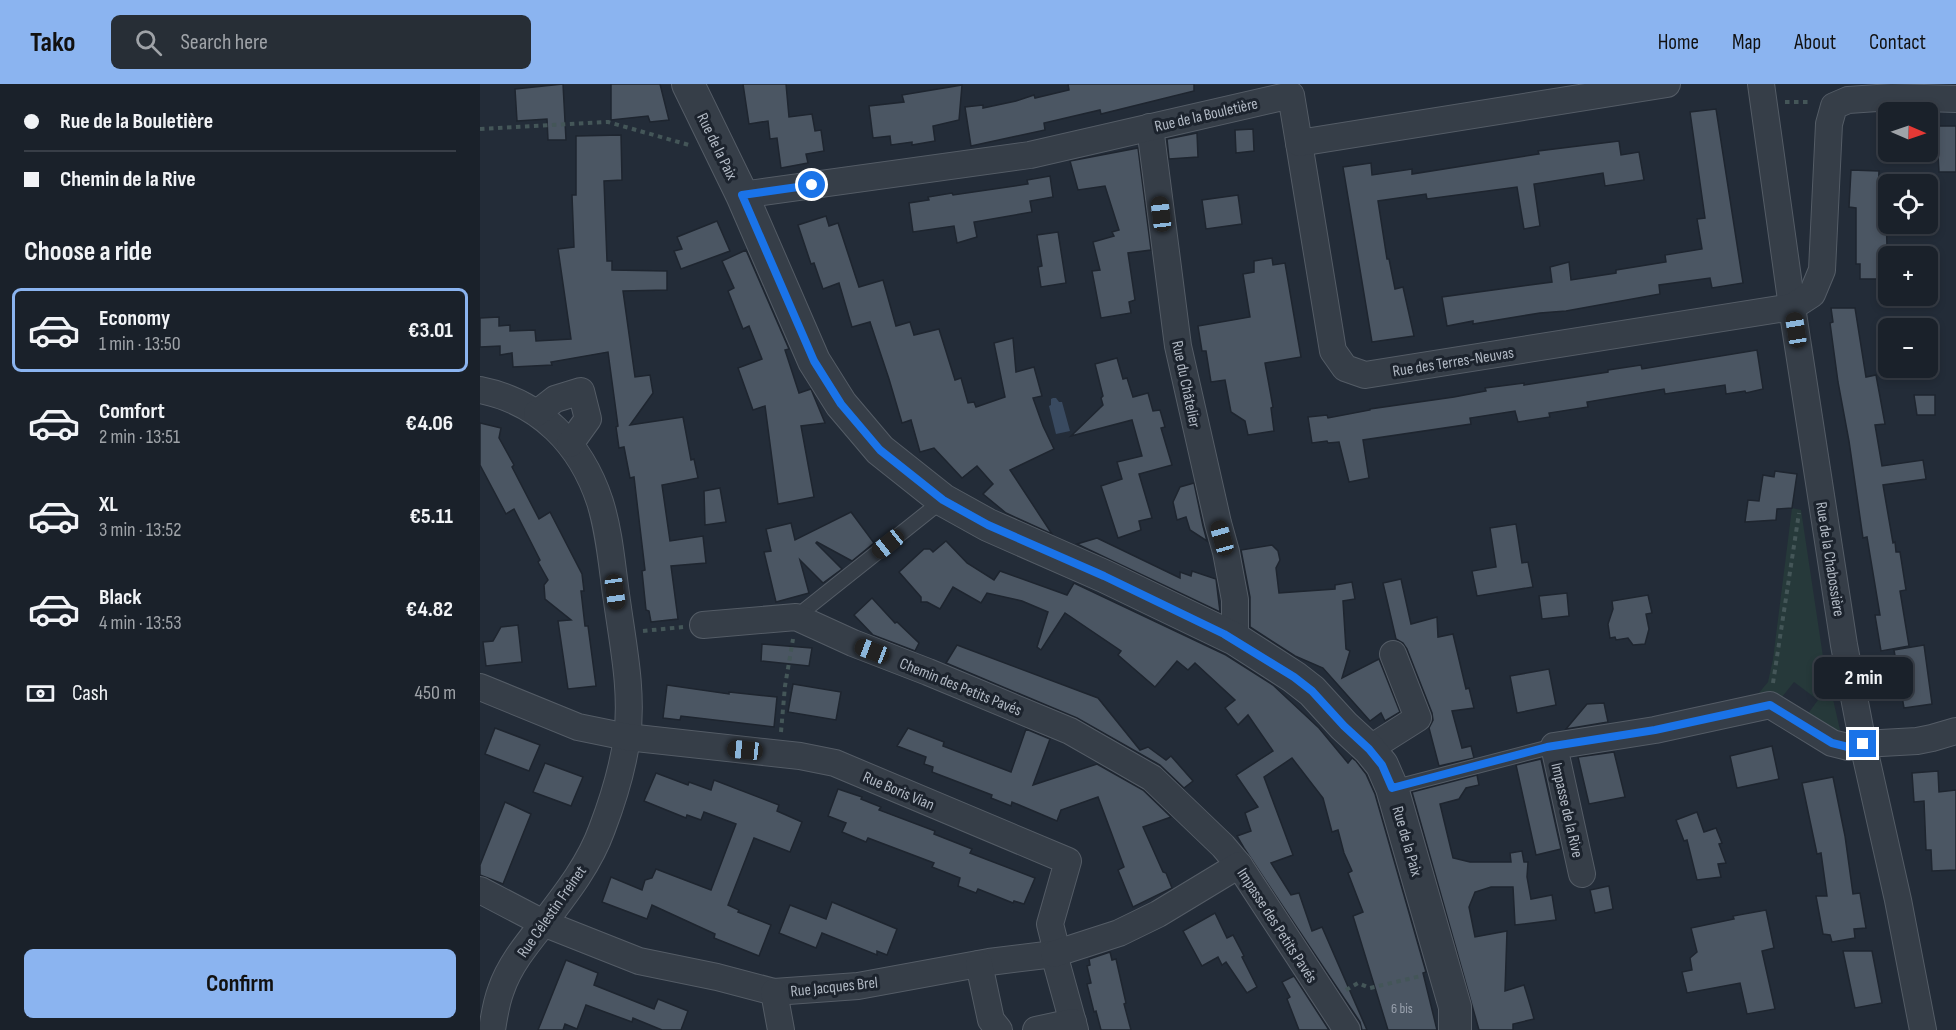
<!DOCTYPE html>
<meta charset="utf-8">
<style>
:root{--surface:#1a212a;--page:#272e36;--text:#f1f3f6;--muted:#9fa3a8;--line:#383e47;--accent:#8bb4f0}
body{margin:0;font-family:"Sofia Sans Condensed",sans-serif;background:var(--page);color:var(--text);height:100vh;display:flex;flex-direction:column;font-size:22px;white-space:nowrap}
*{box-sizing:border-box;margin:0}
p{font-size:20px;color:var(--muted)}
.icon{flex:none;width:33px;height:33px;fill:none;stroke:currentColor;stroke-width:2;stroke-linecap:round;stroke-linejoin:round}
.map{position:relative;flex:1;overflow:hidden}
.side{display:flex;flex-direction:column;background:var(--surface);width:480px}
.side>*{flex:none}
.top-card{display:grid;align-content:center;height:132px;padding:0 24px;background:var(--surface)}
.needle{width:39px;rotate:92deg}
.fabs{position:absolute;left:1398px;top:18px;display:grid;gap:12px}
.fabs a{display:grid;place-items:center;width:60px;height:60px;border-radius:9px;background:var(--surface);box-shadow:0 3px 9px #0003,0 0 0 2px var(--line);font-size:30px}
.end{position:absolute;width:27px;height:27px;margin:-14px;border:8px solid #1a73e8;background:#fff;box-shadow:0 0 0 3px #fff}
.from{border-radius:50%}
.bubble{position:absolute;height:42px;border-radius:9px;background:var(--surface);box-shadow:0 3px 9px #0003,0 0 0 2px var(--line);font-size:20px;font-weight:700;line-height:42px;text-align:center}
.car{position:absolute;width:18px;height:36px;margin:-18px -9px;border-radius:8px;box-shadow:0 0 4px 2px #0007;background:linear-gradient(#222 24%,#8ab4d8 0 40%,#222 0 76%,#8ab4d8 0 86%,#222 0)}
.top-card b{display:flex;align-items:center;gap:21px;height:57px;font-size:22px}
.top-card b+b{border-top:2px solid var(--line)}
.top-card i{width:15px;height:15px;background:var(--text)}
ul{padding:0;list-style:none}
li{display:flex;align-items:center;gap:18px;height:84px;margin:0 12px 9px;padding:0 12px;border:3px solid transparent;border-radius:9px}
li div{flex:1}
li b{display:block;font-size:22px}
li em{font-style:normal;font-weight:700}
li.selected{border-color:var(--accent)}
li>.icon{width:54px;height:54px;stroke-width:1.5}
h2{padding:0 24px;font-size:27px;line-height:72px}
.pay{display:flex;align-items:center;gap:15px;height:66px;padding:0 24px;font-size:22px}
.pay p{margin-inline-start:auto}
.action{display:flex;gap:12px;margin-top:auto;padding:12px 24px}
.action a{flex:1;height:69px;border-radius:9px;background:var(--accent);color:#111;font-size:24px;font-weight:700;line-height:69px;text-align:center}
header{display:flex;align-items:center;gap:36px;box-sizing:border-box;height:84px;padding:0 30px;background:var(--accent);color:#111}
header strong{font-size:28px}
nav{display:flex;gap:33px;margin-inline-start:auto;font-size:21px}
.search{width:420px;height:54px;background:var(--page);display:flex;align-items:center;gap:15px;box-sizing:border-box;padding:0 21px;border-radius:9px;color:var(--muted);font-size:22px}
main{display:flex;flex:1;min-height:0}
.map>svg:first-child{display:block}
.green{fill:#26393a}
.water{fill:#394a60}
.building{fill:#4b5663;stroke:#1e252f;stroke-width:1.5}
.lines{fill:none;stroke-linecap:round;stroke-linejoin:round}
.service-casing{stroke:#545c66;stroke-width:16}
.minor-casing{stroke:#545c66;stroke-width:28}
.tertiary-casing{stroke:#545c66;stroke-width:34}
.path{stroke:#445658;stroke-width:4;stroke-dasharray:4.5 4.5;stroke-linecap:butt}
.service{stroke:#363e48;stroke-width:14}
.minor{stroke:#363e48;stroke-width:26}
.tertiary{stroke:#363e48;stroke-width:32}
.route{stroke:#1a73e8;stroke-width:8}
.labels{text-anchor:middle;stroke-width:6;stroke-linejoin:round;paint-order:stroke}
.number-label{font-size:14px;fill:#98a0ac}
.street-label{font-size:16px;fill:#b1b9c4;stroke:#1c232d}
</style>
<header>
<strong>Tako</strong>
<div class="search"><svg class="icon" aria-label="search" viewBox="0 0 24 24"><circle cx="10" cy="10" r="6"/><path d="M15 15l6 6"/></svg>Search here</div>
<nav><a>Home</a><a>Map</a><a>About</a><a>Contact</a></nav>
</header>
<main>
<section class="side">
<div class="top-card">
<b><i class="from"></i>Rue de la Bouletière</b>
<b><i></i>Chemin de la Rive</b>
</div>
<h2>Choose a ride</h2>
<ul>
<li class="selected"><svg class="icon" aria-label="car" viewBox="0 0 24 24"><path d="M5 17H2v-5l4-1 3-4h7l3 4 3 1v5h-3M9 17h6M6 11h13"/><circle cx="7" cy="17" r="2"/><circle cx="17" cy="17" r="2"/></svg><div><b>Economy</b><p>1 min · 13:50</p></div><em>€3.01</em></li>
<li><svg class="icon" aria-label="car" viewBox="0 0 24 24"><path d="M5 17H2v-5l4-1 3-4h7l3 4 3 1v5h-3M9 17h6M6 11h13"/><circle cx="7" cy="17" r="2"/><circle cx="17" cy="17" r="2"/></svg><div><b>Comfort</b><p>2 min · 13:51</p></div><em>€4.06</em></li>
<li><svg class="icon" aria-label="car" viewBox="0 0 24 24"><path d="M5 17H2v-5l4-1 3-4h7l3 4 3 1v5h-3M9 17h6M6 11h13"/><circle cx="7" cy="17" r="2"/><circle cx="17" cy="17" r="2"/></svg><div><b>XL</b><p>3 min · 13:52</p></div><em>€5.11</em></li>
<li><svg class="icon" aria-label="car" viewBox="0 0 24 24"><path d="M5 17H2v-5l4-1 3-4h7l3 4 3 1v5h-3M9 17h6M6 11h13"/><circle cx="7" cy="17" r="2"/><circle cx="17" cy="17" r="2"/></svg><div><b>Black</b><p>4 min · 13:53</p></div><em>€4.82</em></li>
</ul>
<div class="pay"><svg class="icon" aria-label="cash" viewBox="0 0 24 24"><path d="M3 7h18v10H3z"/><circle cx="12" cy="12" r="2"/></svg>Cash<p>450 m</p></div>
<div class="action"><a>Confirm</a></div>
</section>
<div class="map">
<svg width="1476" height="946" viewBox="0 0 1476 946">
<rect width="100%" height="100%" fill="#232c38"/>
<path class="green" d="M1312,424L1321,426L1348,606L1352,611L1360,646L1351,648L1327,631L1338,616L1314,598L1302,613L1278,610L1288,598L1293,575Z"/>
<path class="water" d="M573,314H576L579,318H582L590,347L576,350L569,322L571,321V315Z"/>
<g class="building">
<path d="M83,0L86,56H68L67,35L37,37L35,5Z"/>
<path d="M131,0H180L189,36L170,38L168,32L131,36Z"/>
<path d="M263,0H306L309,33L332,30L335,47L341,46L344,67L326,70L328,79L301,84L297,54L290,55L288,37L269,40Z"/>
<path d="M588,0H714V7L621,30L620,26L564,39L565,46L491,62L485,23L503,21V24L536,17L554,11L555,14L589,6Z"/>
<path d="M482,1L479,36L453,42L455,57L432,61V58L411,61L410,52L393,54L389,22L424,18L422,11Z"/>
<path d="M1236,25L1263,199L1232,204L1230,194L1179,201L1180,210L1086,227L1060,229L993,240V237L967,242L962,213L1072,198L1070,183L1089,178L1091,196L1136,189V186L1186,178L1185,171L1222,165L1217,135L1225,134L1210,28Z"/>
<path d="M1448,42H1476V88H1459L1458,71H1448Z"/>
<path d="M773,45L774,67L756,69L755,46Z"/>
<path d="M717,49L718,73L689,75L687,55Z"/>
<path d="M141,51L142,96L124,97L127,177H132V186L187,187V206L143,207L155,293L170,291L173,309L150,341L203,333L211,376L214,375L218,394L182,401L190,457L223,452L226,479L191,482L198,535L171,538L169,527L166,526L162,487L165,486L154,393L150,394L144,363L139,364L136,343L138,342L128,268L71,278L72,281L33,283L32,269L20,271V262L0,263V234L19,233V242L30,241V247L55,246L56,257L91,255L78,165L94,163L92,111H96V52Z"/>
<path d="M1139,57L1141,71L1159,68L1164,96L1125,102L1123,89L1054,100L1060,142L1044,145L1037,103L947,115L946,110L898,117L907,175H909L915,205L923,203L934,252L892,258L863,83L891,79L892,91L932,85V90L1059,70L1058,67Z"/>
<path d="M658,64L671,166L648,169L655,216L649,218L651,229L621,234L612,187L620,186L613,158L634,152L632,148L639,146L625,102L598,106L590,77Z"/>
<path d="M1371,86L1399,87L1397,130H1406L1408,195H1380V180H1376V124L1369,123Z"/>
<path d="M570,92L573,113L550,117L552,128L494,138L497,153L477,159L474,142L433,148L429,119L449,116L448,113L472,109L473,111L548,100L547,96Z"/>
<path d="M758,111L762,140L726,145L722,116Z"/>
<path d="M346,132L349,142L358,139L379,203L403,196L416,242L430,238L434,251L459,245L475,296L481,294L488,319L494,318L496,323L525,313L514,259L533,254L536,288L554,283L562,312L553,314L563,342L574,365L530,386L572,450L526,429L503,410L513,400L497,382L482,394L454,364L440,368L431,336L422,339L409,295L390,238L372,243L359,199L343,205L334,179L331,180L318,141Z"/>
<path d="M237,137L250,167L201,185L194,167L202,165L197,153Z"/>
<path d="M578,148L586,199L561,203L558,183L562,182L557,151Z"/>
<path d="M266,166L309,265L305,266L319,309L331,305L345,339L321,342L334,413L298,420L285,322L273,326L258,284L282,275L269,242L263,245L248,207L254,204L242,177Z"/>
<path d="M792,174L793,181L805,179L821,273L785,279L793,323L791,324L794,347L768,351L765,337L751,328L745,296L731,298L726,267H722L718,242L770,233L763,190L774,188V177Z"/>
<path d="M1351,224H1375L1386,293L1396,291L1405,340L1395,341L1402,382L1443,376L1446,395L1403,401L1413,459L1415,458L1416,468H1420L1426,506L1420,507L1429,562L1401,567L1395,531H1400L1387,453L1383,454L1369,357L1358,298L1350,239L1353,238Z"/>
<path d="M1277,266L1283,305L1266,309L1265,307L1246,310L1245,301L1185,310L1184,305L1107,318L1108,323L1069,329L1070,333L1038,338L1035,327L990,334L991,340L883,356L889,394L869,398L859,358L848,359L847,357L832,359L828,333L847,331L848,334L890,326V325L974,313L1006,307L1005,304L1044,299V301L1128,288V286L1161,281L1162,285Z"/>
<path d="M637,274L643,295L647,294L653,313L668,309L673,327L680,326L685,343L681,344L692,381L659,390L672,434L659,437L661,446L638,454L621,402L642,395L637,378L662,372L652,336L591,352L623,321L621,314L623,312L615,280Z"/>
<path d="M1434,311H1455V331H1437Z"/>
<path d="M0,339L21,344L19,354L34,381L32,383L59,435L70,428L102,490L104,507H101L105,542H108L116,602L88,605L78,537L91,536L65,515L64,501L68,496L58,478L60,476L34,425L26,430L0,381Z"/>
<path d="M1295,387L1317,390L1312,424L1297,425L1296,436L1265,438L1268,416L1279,417L1283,391L1294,393Z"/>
<path d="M714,399L723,442L727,457L710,446L706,433L697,436L693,418L700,403Z"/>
<path d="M240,404L246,438L225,441L224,407Z"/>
<path d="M371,428L394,459L372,477L337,458L336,459L362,485L343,499L320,476L329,509L296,518L284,468L291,467L286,445L311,439L315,456Z"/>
<path d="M1036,440L1042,479L1048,478L1053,503L997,512L992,487L1016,483L1010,444Z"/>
<path d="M617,454L700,494V488L711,492L712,487L736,495L740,528L597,460Z"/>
<path d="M466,457L487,479L514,496L520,487L587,511L594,499L746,571L793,601L839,644L868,679L872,674L876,677L886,690L895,710L946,888L943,889L957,946H908L873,832L883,828L868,789L872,787L864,769L858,746L852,748L843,714L812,674L784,693L813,771L791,779L811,811L819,809L832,847L842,843L887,946H882L880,938L764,764L757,752L771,747L765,729L778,723L756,691L793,667L768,631L758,641L745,624L755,616L715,579L708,586L697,577L675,603L638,571L641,567L585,529L561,566L557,563L568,528L542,517L507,509L501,519L473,503L460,525L447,518H441V513L419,488L444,465H450L453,468Z"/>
<path d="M792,461L798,467L800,476L796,484L799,509L855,505V501L872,498L875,515L863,517L866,565L870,567L862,594L899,575L920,628L905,637L901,629L890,637L843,584L815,572L770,543V513L761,466Z"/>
<path d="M921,495L931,540L957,533L958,553L973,550L986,605L989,604L994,624L972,627L982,664L991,662L994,674L959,682L949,644L953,636L952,629L927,565L923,559L916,555L903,499Z"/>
<path d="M1087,509L1089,532L1062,535L1059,512Z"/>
<path d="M1168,511L1172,529L1166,530L1169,545L1165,560L1153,561L1148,554L1136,556L1135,553L1130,554L1128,540L1133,525L1132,517Z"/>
<path d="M392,514L415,539L417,538L439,559L435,567L393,551L374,531Z"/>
<path d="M38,541L42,578L6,582L3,558L13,557L21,543Z"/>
<path d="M282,560L332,564L329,582L281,577Z"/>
<path d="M477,561L618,614L660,666L668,663L686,676L691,672L713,697L704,704L680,681L597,634L466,579Z"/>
<path d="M1444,561L1452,620L1424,624L1414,566Z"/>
<path d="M1069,585L1076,621L1037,629L1030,592Z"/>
<path d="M313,600L361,608L356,636L308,628Z"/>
<path d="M187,601L249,610V608L297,613L294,643L201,632L200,636L183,634Z"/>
<path d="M1124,619L1128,638L1086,645L1107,620Z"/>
<path d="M15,644L60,661L49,687L5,670Z"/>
<path d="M428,644L464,658L463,662L531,688L546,645L570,655L553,701L617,680L663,706L691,733L663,743L683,788L686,789L692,804L653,823L638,786L644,783L618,713L581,726L577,737L532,718L531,722L511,714L512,711L452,688L453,683L444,680L446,673L417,662Z"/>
<path d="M1292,662L1299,695L1257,704L1250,672Z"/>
<path d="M1134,668L1145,713L1109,720L1098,673Z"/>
<path d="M1061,675L1081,765L1056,771L1036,681Z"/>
<path d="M65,679L103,693L91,722L53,708Z"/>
<path d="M1458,687L1459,708L1476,706V786L1452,787L1451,766H1446L1444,717L1434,718L1432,689Z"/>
<path d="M176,689L208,701L209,698L231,706L234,696L299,721L297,727L322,738L310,768L274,754L248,821L259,826L258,828L291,841L279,872L234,854L235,850L172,821L167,835L122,818L131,793L162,806L165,796L172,794L176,785L231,806L256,740L224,728L221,736L207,731L206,734L164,717Z"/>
<path d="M997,691L999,701L986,704L979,715L960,720L973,774L990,778H1031L1030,769L1042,767L1044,778H1048L1047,793L1051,815L1072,811L1076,836L1035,841L1033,803H1011L995,808L989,823L995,853L1027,847L1025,907L1044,901L1051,924L1054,935L1033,940V946H999L932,708Z"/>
<path d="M1353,693L1365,752L1373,810L1380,809L1386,844L1374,845L1375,854L1352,858L1350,851L1343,850L1336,812H1347L1341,769L1337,770L1322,699Z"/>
<path d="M358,705L382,713L381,715L401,723L399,726L455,747L454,750L492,765L490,769L555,794L544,820L534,817L533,819L498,805L496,809L478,802L480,794L452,783L454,779L388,754L386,758L362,748L366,739L348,732Z"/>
<path d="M25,718L51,730L23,800L0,791V781Z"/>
<path d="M1217,728L1224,748L1236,744L1242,759L1239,760L1246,779L1238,780L1241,793L1217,796L1207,756L1204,757L1196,736Z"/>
<path d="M1129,802L1133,825L1115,829L1110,806Z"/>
<path d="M352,818L417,845L407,871L397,867V871L342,849L336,864L299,849L310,821L346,835Z"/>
<path d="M1286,826L1294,864L1282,867L1295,925L1267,930L1260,899L1207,909L1202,888L1212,886L1210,874L1217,868L1211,844L1254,835L1253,832Z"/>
<path d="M735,829L747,854L753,851L764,872L762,873L777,903L767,909L746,878L742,881L738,873L722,882L703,847Z"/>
<path d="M1363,867H1392L1402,919L1375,924Z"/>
<path d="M630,868L632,876L636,875L646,919L644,920L651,946H621L616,927L614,928L607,900L611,899L607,882L610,881L609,875Z"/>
<path d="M86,876L118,889L114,901L174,925L178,915L208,927L201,946H182L153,934L152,938L106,921L97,945L85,940L83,946H58Z"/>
<path d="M814,892L849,946H819L807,915L810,913L802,898Z"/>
</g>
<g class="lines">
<defs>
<g id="service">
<path d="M316,533L463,416"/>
<path d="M912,704L1074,662"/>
</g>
<g id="minor">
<path d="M1281,0L1312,223L1364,561L1383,660L1418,816L1443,946"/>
<path d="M670,43L698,262L738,439L746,468L755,516V555"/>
<path d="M819,59L853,267L865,284L885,291L1312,223L1332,210L1342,186L1349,40L1354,22L1368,16L1412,13L1476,15"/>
<path d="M262,111L550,71L811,11L819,59L1187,0"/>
<path d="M0,306C60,318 101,360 120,418C130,450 132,484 137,517C143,561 153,608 147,653C143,684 133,716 122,745C109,781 85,811 62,841C46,861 29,882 21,906C16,919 14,933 12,946"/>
<path d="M57,329L75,315L101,307L108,335L90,360"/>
<path d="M223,541L316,533L373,559L448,588L590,647L672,694L743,762L759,781L867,946"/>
<path d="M0,603L98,643L147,653L320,672L355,679L588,777L570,840L577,868"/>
<path d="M889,665L938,634L913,570"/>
<path d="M1102,790L1074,662L1175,646L1290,621L1352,659L1368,663L1383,660L1437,657L1452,654L1476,647"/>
<path d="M0,806L63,839L159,877L237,893L294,908L378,902L509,878L574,870L595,946"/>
<path d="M574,870L639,849L678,830L759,781"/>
<path d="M499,880L511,936L519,946"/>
<path d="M294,908L301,946"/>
<path d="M556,946L593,938"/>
</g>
<path id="tertiary" d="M208,0L262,111L334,277L361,320L400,366L463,416L508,441L624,492L755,555L814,593L832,607L864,642L889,665L902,681L912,704L975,923V946"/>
</defs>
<use href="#service" class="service-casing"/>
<use href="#minor" class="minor-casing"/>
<use href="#tertiary" class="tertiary-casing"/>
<g class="path">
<path d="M1305,18H1331"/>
<path d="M0,45L128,38L209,61"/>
<path d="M163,547L203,543"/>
<path d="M1293,599L1319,429"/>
<path d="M301,648L305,602L313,555"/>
<path d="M866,906L878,899L890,904L941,892"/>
</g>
<use href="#service" class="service"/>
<use href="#minor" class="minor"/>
<use href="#tertiary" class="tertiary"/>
</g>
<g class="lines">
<path class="route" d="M332,101L262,111L334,277L361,320L400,366L463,416L508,441L624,492L744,550L814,593L832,607L864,642L889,665L902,681L912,704L1067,663L1175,646L1290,621L1352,659L1368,663L1383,660"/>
</g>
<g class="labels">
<g class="number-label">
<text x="922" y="929">6 bis</text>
</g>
<g class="street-label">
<text transform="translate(726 30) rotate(-13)" y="6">Rue de la Bouletière</text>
<text transform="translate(238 62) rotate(64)" y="6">Rue de la Paix</text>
<text transform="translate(973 277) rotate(-9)" y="6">Rue des Terres-Neuvas</text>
<text transform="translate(707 300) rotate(78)" y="6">Rue du Châtelier</text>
<text transform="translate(1351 475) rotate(81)" y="6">Rue de la Chabossière</text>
<text transform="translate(481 602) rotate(22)" y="6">Chemin des Petits Pavés</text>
<text transform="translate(419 706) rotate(23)" y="6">Rue Boris Vian</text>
<text transform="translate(1088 726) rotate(77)" y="6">Impasse de la Rive</text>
<text transform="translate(928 757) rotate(74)" y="6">Rue de la Paix</text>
<text transform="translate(71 827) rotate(-55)" y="6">Rue Célestin Freinet</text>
<text transform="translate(798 841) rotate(57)" y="6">Impasse des Petits Pavés</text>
<text transform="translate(354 902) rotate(-6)" y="6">Rue Jacques Brel</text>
</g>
</g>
</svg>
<div class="fabs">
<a><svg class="needle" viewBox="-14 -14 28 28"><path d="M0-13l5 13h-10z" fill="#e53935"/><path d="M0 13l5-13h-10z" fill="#9fa3a8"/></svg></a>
<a><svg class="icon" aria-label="locate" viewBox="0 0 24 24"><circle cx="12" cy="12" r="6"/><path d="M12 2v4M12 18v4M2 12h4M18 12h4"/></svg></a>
<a>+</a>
<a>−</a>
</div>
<i class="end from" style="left:332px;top:101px"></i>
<i class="end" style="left:1383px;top:660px"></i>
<div class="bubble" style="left:1334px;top:573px;width:99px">2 min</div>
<i class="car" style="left:681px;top:130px;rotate:353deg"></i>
<i class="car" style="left:1316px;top:246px;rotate:351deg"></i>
<i class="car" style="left:742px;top:454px;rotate:344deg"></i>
<i class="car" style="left:408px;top:460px;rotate:231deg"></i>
<i class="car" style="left:135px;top:508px;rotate:172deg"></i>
<i class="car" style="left:392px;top:567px;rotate:291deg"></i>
<i class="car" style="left:265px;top:666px;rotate:276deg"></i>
</div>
</main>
